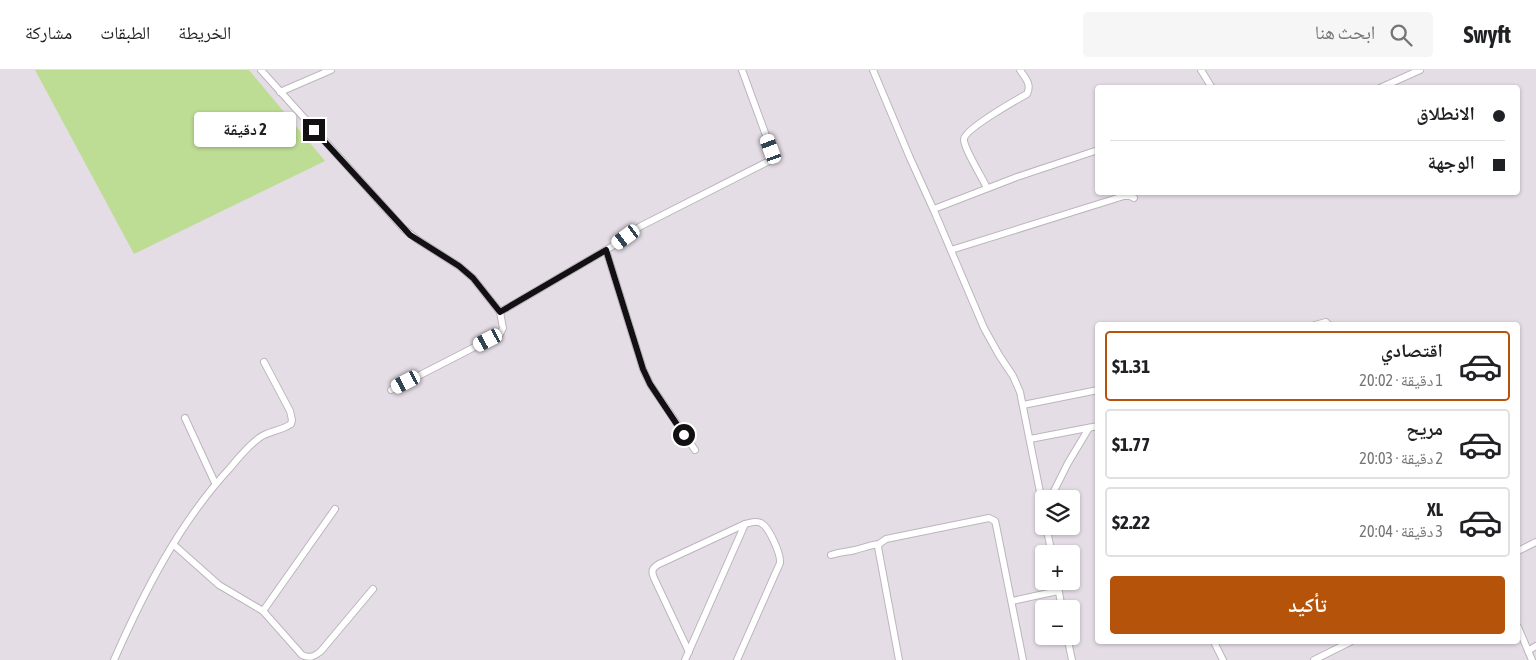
<!DOCTYPE html>
<html lang="ar">
<meta charset="utf-8">
<style>
:root{--surface:#fff;--page:#f6f6f6;--text:#202124;--muted:#757577;--line:#e0e0e0;--accent:#b45309}
body{margin:0;font-family:"Asap Condensed","Noto Naskh Arabic",sans-serif;background:var(--page);color:var(--text);direction:rtl;height:100vh;display:flex;flex-direction:column;font-size:19px;white-space:nowrap}
*{box-sizing:border-box;margin:0}
p{font-size:16px;color:var(--muted)}
.icon{flex:none;width:28px;height:28px;fill:none;stroke:currentColor;stroke-width:2;stroke-linecap:round;stroke-linejoin:round}
.map{position:relative;flex:1;overflow:hidden;direction:ltr}
.drawer{position:absolute;left:1095px;top:252px;width:425px;height:322px;display:flex;flex-direction:column;background:var(--surface);border-radius:5px;box-shadow:0 1px 4px #0004;direction:rtl}
.drawer>*{flex:none}
.guide{position:absolute;left:1095px;top:15px;width:425px;height:110px;border-radius:5px;box-shadow:0 1px 4px #0004;direction:rtl;display:grid;align-content:center;height:110px;padding:0 15px;background:var(--surface)}
.tools{position:absolute;left:1035px;top:420px;display:grid;gap:10px}
.tools a{display:grid;place-items:center;width:45px;height:45px;border-radius:5px;background:var(--surface);box-shadow:0 1px 4px #0004;font-size:25px}
.end{position:absolute;width:22px;height:22px;margin:-11px;border:6px solid #121013;background:#fff;box-shadow:0 0 0 2px #fff}
.from{border-radius:50%}
.bubble{position:absolute;height:35px;border-radius:5px;background:var(--surface);box-shadow:0 1px 4px #0004;font-size:16px;font-weight:700;line-height:35px;text-align:center;direction:rtl}
.car{position:absolute;width:15px;height:30px;margin:-15px -8px;border-radius:6px;box-shadow:0 0 4px 1px #0007;background:linear-gradient(#fff 24%,#345 0 40%,#fff 0 76%,#345 0 86%,#fff 0)}
.guide b{display:flex;align-items:center;gap:18px;height:48px;font-size:19px}
.guide b+b{border-top:1px solid var(--line)}
.guide i{width:12px;height:12px;background:var(--text)}
ul{padding:9px 0 0;list-style:none}
li{display:flex;align-items:center;gap:15px;height:70px;margin:0 10px 8px;padding:0 5px;border:2px solid var(--line);border-radius:5px}
li div{flex:1}
li b{display:block;font-size:19px}
li em{font-style:normal;font-weight:700}
li.selected{border-color:var(--accent)}
li>.icon{width:45px;height:45px;stroke-width:1.5}
.button{display:flex;gap:10px;margin-top:auto;padding:10px 15px}
.button a{flex:1;height:58px;border-radius:5px;background:var(--accent);color:#fff;font-size:20px;font-weight:700;line-height:58px;text-align:center}
header{display:flex;align-items:center;gap:30px;box-sizing:border-box;height:70px;padding:0 25px;background:var(--surface);border-bottom:1px solid var(--line)}
header strong{font-size:24px}
nav{display:flex;gap:28px;margin-inline-start:auto;font-size:18px}
.search{width:350px;height:45px;background:var(--page);display:flex;align-items:center;gap:12px;box-sizing:border-box;padding:0 18px;border-radius:5px;color:var(--muted);font-size:19px}
.map>svg:first-child{display:block}
.green{fill:#bddc94}
.lines{fill:none;stroke-linecap:round;stroke-linejoin:round}
.minor-casing{stroke:#bcb5bd;stroke-width:8}
.minor{stroke:#fff;stroke-width:6}
.route{stroke:#121013;stroke-width:6}
</style>
<header>
<strong>Swyft</strong>
<div class="search"><svg class="icon" aria-label="search" viewBox="0 0 24 24"><circle cx="10" cy="10" r="6"/><path d="M15 15l6 6"/></svg>ابحث هنا</div>
<nav><a>الخريطة</a><a>الطبقات</a><a>مشاركة</a></nav>
</header>
<div class="map">
<svg width="1536" height="590" viewBox="0 0 1536 590">
<rect width="100%" height="100%" fill="#e5dde6"/>
<path class="green" d="M35,0H249L325,91L134,184Z"/>
<g class="lines">
<defs>
<g id="minor">
<path d="M261,0L404,159L418,170L459,196L473,208L500,242L503,258L500,264L391,320"/>
<path d="M873,0L910,88L935,143L984,258L999,285L1013,306L1020,322L1044,442"/>
<path d="M1201,0L1212,18"/>
<path d="M1380,18L1420,0"/>
<path d="M280,22L331,0"/>
<path d="M987,118C983,109 963,77 964,69C965,59 1016,30 1027,24C1032,14 1025,8 1020,0"/>
<path d="M934,139L1017,107L1098,80"/>
<path d="M606,180L643,299L650,314L695,380"/>
<path d="M951,180L1124,126H1130L1134,128"/>
<path d="M500,242L611,177L641,156L771,90L773,86L771,79L742,0"/>
<path d="M1315,255L1326,252L1329,255"/>
<path d="M1023,335L1098,320"/>
<path d="M185,348L215,413"/>
<path d="M1030,369L1098,356"/>
<path d="M1050,429L1068,393L1089,358"/>
<path d="M1046,456L1052,484"/>
<path d="M174,475L219,515L263,541L302,585C310,589 315,586 321,581L373,519"/>
<path d="M1518,481L1536,472"/>
<path d="M831,485C840,482 847,482 855,480C863,478 870,475 879,474"/>
<path d="M1057,511L1062,539"/>
<path d="M1012,531L1058,521"/>
<path d="M263,541L335,439"/>
<path d="M1518,557L1532,590"/>
<path d="M1067,566L1072,590"/>
<path d="M1214,572L1223,590"/>
<path d="M1528,581L1536,576"/>
<path d="M689,582L654,508C651,501 652,498 659,494L745,454C750,453 756,450 761,453C769,457 781,484 780,493L737,590"/>
<path d="M114,590C144,522 179,453 230,398C239,387 248,376 259,368C268,361 281,361 291,354L292,350L290,341L264,292"/>
<path d="M685,590L745,454"/>
<path d="M899,590L878,477L879,474L886,469L989,448L995,451L996,455L1023,590"/>
<path d="M1314,590L1350,572"/>
</g>
</defs>
<use href="#minor" class="minor-casing"/>
<use href="#minor" class="minor"/>
</g>
<g class="lines">
<path class="route" d="M314,60L410,165L459,196L473,208L500,242L606,180L643,299L650,314L684,365"/>
</g>
</svg>
<div class="tools">
<a><svg class="icon" aria-label="layers" viewBox="0 0 24 24"><path d="M12 4l9 5-9 5-9-5zM3 14l9 5 9-5"/></svg></a>
<a>+</a>
<a>−</a>
</div>
<i class="end from" style="left:684px;top:365px"></i>
<i class="end" style="left:314px;top:60px"></i>
<div class="bubble" style="left:194px;top:42px;width:102px">2 دقيقة</div>
<i class="car" style="left:771px;top:79px;rotate:340deg"></i>
<i class="car" style="left:626px;top:167px;rotate:234deg"></i>
<i class="car" style="left:488px;top:270px;rotate:242deg"></i>
<i class="car" style="left:406px;top:312px;rotate:243deg"></i>
<div class="guide">
<b><i class="from"></i>الانطلاق</b>
<b><i></i>الوجهة</b>
</div>
<section class="drawer">
<ul>
<li class="selected"><svg class="icon" aria-label="car" viewBox="0 0 24 24"><path d="M5 17H2v-5l4-1 3-4h7l3 4 3 1v5h-3M9 17h6M6 11h13"/><circle cx="7" cy="17" r="2"/><circle cx="17" cy="17" r="2"/></svg><div><b>اقتصادي</b><p>1 دقيقة · 20:02</p></div><em>$1.31</em></li>
<li><svg class="icon" aria-label="car" viewBox="0 0 24 24"><path d="M5 17H2v-5l4-1 3-4h7l3 4 3 1v5h-3M9 17h6M6 11h13"/><circle cx="7" cy="17" r="2"/><circle cx="17" cy="17" r="2"/></svg><div><b>مريح</b><p>2 دقيقة · 20:03</p></div><em>$1.77</em></li>
<li><svg class="icon" aria-label="car" viewBox="0 0 24 24"><path d="M5 17H2v-5l4-1 3-4h7l3 4 3 1v5h-3M9 17h6M6 11h13"/><circle cx="7" cy="17" r="2"/><circle cx="17" cy="17" r="2"/></svg><div><b>XL</b><p>3 دقيقة · 20:04</p></div><em>$2.22</em></li>
</ul>
<div class="button"><a>تأكيد</a></div>
</section>
</div>
